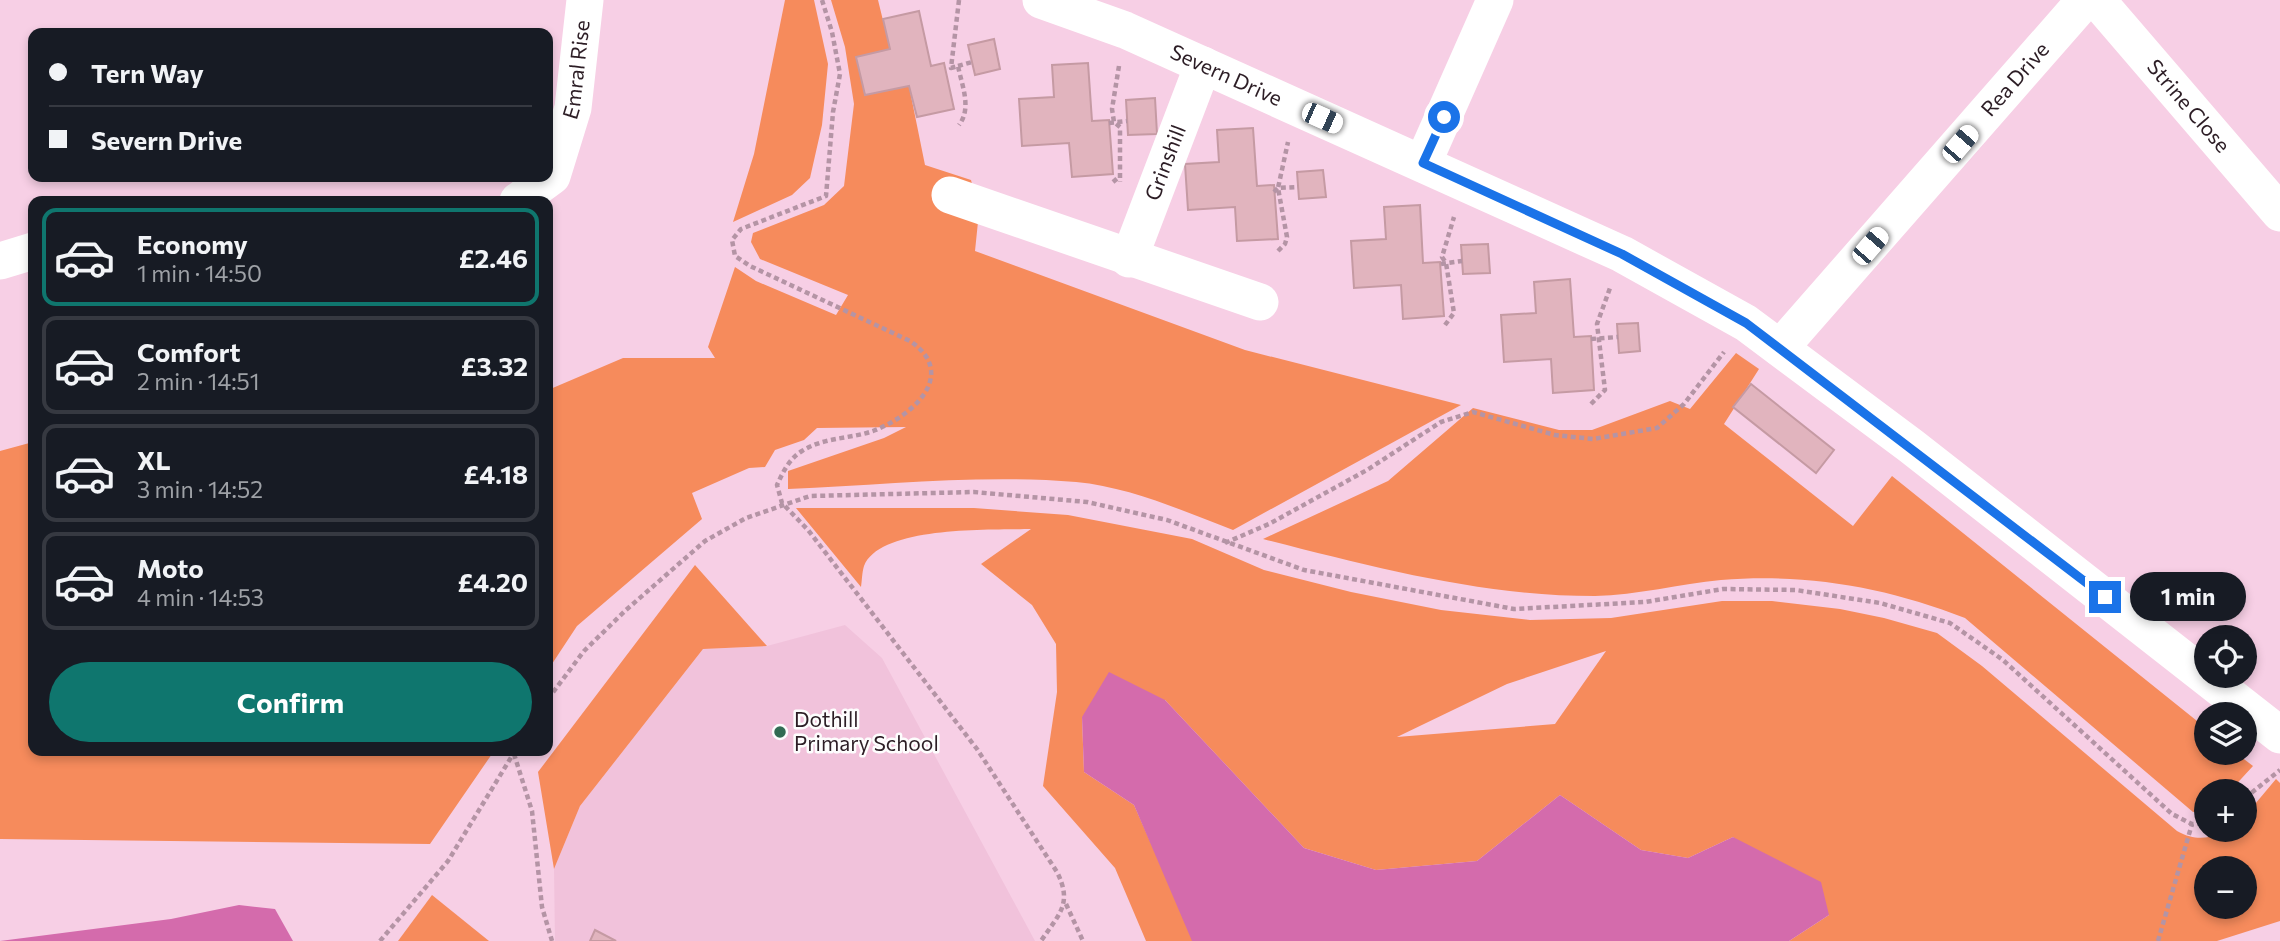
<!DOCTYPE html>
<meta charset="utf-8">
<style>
:root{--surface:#171b24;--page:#20242c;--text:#f1f3f6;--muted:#9ea1a6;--line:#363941;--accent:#0f766e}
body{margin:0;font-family:Commissioner,sans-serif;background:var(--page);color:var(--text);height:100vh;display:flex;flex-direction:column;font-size:26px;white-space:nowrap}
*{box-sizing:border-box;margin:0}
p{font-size:23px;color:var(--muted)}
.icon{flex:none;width:38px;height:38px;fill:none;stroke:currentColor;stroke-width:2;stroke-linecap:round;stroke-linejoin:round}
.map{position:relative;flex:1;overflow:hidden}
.panel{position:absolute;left:28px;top:196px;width:525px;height:560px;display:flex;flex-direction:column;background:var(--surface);border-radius:14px;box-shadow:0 4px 10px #0003}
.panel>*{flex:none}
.guide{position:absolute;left:28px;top:28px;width:525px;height:154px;border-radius:14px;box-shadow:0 4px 10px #0003;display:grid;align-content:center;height:154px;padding:0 21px;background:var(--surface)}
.fabs{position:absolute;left:2194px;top:625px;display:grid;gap:14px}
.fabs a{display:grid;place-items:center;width:63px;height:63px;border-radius:50%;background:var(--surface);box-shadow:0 4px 10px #0003;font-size:35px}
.end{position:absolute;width:32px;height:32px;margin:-16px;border:9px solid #1a73e8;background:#fff;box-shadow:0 0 0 4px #fff}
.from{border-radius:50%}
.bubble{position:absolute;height:49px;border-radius:24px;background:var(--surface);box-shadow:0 4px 10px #0003;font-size:23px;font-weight:700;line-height:49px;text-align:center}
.car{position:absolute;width:21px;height:42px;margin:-21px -10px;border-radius:9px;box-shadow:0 0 5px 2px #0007;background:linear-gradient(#fff 24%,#345 0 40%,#fff 0 76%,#345 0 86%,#fff 0)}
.guide b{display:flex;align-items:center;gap:24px;height:66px;font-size:26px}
.guide b+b{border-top:2px solid var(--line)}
.guide i{width:18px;height:18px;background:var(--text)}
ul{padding:12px 0 0;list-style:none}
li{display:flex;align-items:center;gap:21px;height:98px;margin:0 14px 10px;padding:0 7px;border:4px solid var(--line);border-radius:14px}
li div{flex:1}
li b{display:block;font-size:26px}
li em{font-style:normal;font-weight:700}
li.on{border-color:var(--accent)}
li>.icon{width:63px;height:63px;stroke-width:1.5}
.button{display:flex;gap:14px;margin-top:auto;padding:14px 21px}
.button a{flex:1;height:80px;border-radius:42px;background:var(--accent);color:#fff;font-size:28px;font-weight:700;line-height:80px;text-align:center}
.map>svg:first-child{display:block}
.built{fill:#f1c2db}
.green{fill:#f68b5c;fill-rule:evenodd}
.water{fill:#d46bac}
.building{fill:#e1b4be;stroke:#c59aa3;stroke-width:2}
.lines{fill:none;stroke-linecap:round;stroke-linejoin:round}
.path{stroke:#b494a5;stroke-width:4.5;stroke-dasharray:5 3.5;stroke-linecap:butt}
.minor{stroke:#fff;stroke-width:37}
.route{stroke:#1a73e8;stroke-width:9}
.poi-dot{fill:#326b53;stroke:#fdfdfd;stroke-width:2.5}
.labels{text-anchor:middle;stroke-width:5;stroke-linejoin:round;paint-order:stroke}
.street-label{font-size:21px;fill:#2c1d25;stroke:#fdfdfd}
.poi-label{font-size:21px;fill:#2c1d25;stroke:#fdfdfd;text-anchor:start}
</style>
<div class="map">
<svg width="2280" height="941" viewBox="0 0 2280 941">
<rect width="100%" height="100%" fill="#f7cfe5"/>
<path class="built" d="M845,625L882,658L1035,941H555L554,869L580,806L703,649L767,646Z"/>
<g class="green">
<path d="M785,0H814L828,64L822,125L810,178L792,195L733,222L754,154Z"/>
<path d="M831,0H878L890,49L865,95L909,86L925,165L971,180L979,212L975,251L1245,350L1461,405L1233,530C1183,511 1130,487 1076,482C981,474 883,485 788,489V471L884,438L906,427L817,428L804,440L775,450L765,467L749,468L692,493L702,519L577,626L548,670V390L623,358H715L708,347L735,267L756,281L836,315L848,295L760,259L751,242L753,233L824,205L844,186L854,104L845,47Z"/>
<path d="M1736,353L1759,369L1724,424L1853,526L1892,476L2207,729V752L2236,753L2253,766L2230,791H2207V811L2193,812L1965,618C1886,587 1806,573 1721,580C1680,584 1637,595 1595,596C1481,596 1373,567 1263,539L1388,481L1473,408L1559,430H1592L1670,401L1690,409Z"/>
<path d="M33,442V751H494L430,844L0,839V451Z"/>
<path d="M796,508H974L1068,515L1192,539L1264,570L1351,592L1441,610L1530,620L1611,618L1722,601H1772L1840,609L1884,618L1937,633L1982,666L2177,831C2206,847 2216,830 2245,830V816L2276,779L2280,783V921L2217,941H1789L1829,915L1733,837L1688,858L1641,850L1560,795L1477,861L1376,870L1304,848L1165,700L1082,717L1084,772L1134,805L1192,936V941H1146L1115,868L1043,786L1057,692L1056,644L1032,605L981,564L1031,529C994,530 880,525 864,566C862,572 862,581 861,587ZM1606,651L1555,724L1397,737L1507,684ZM2207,868H2245V906H2207Z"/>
<path d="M695,565L767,646L703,649L580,806L554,869L538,772Z"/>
<path d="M432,895L489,941H398Z"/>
</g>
<g class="water">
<path d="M1109,672L1165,700L1304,848L1376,870L1477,861L1560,795L1641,850L1688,858L1733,837L1821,882L1829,915L1789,941H1192L1134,805L1084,772L1082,717Z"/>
<path d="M239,905L275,909L293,941H0L171,919Z"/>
</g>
<g class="building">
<path d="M919,11L931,66L944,63L954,109L917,117L909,86L865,95L856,57L890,49L883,19Z"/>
<path d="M994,39L1000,69L975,75L968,45Z"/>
<path d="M1088,63L1092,121L1109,120L1113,174L1072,177L1069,143L1022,146L1019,99L1054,97L1052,65Z"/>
<path d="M1155,98L1157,134L1128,135L1126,100Z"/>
<path d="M1253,128L1257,186L1274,185L1278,239L1237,241L1235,207L1188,210L1185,164L1219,162L1217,130Z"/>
<path d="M1323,170L1326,197L1299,199L1297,172Z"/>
<path d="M1420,205L1423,263L1440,262L1444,316L1403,319L1401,285L1354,288L1351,241L1386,239L1384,207Z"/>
<path d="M1488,244L1490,273L1463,274L1461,245Z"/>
<path d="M1570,279L1574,337L1591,336L1594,390L1553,393L1551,359L1504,362L1501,315L1536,313L1534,282Z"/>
<path d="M1638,323L1640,351L1619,353L1617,324Z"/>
<path d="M1751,384L1834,450L1816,473L1733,407Z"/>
<path d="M595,930L616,941H590Z"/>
</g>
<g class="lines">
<g class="path">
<path d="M822,0L832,32L840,74L833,112L826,196L741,229L732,240L735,256L750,266L910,341C959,374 913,416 873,431C850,439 824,437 802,451C789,459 783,472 777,485L782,503L808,530L977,749L1057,872C1073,904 1059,914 1041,941"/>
<path d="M959,0L951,68L958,66C962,86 972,108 959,125"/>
<path d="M958,66L972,62"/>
<path d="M1119,66L1112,109L1114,122L1120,127V182"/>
<path d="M1109,123L1127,121"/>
<path d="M1113,182L1119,177"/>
<path d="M1274,192L1278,188L1298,187"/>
<path d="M1278,251L1285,244L1287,237L1278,188L1288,142"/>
<path d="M1441,264L1462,261"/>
<path d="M1445,325L1454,313L1446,263L1442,257L1454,217"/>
<path d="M1591,339L1618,337"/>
<path d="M1591,404L1605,390L1597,324L1610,288"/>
<path d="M1225,543L1269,524L1367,470L1441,422L1473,412L1555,435L1593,439L1657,428L1684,404L1724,352"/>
<path d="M548,699L584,651L626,610L705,541L746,518L810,496L974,492L1087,502L1167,520L1304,570L1514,609L1645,602L1723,589L1796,590L1880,603L1950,623L2003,660L2172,814L2192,824L2207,823"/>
<path d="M514,754L532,811L542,907L552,941"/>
<path d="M2245,798L2280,770"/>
<path d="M1066,904L1083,941"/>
<path d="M380,941L448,861L515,751"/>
<path d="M2158,941L2192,824"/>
</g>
<g class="minor">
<path id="s1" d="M1041,0L1125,30L1622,254L1746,323L1911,446L2280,735"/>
<path id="s2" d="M2097,0L2280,213"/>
<path d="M1423,163L1495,0"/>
<path d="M950,195L1260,302"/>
<path id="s3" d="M518,201L552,176L573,108L585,0"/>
<path id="s4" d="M1129,259L1203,65"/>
<path d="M0,261L33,251"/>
<path id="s5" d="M1780,348L2085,0"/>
</g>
</g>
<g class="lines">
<path class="route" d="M1444,117L1423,163L1622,254L1746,323L2105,597"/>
</g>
<circle class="poi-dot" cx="780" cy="732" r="7"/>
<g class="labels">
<g class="street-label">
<text dy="7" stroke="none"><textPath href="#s3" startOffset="152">Emral Rise</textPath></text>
<text dy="7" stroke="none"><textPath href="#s1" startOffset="200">Severn Drive</textPath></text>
<text dy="7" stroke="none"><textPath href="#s5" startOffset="357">Rea Drive</textPath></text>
<text dy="7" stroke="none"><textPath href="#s2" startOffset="140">Strine Close</textPath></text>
<text dy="7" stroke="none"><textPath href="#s4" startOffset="103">Grinshill</textPath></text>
</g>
<g class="poi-label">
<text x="794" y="727">Dothill<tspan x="794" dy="24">Primary School</tspan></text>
</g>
</g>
</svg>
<div class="fabs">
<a><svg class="icon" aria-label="locate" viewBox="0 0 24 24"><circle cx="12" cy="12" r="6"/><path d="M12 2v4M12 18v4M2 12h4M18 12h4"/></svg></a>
<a><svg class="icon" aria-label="layers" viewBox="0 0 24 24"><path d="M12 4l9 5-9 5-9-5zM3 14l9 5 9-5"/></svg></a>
<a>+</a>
<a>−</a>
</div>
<i class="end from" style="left:1444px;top:117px"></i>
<i class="end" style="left:2105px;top:597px"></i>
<div class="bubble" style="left:2130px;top:572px;width:116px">1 min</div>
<i class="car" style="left:1322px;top:118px;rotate:114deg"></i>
<i class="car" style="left:1960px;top:144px;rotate:41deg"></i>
<i class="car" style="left:1870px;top:246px;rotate:41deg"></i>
<div class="guide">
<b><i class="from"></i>Tern Way</b>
<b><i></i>Severn Drive</b>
</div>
<section class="panel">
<ul>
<li class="on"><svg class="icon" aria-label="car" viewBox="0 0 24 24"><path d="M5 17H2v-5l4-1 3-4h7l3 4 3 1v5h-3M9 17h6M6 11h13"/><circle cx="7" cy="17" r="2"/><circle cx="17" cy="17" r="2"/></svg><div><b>Economy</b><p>1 min · 14:50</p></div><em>£2.46</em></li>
<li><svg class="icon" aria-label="car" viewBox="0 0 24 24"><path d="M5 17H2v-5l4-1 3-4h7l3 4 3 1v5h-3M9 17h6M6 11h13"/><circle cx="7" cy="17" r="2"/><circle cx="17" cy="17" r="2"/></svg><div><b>Comfort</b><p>2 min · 14:51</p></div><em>£3.32</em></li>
<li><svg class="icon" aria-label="car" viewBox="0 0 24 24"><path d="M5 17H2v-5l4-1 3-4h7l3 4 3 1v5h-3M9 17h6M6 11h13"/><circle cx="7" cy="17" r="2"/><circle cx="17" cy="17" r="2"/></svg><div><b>XL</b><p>3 min · 14:52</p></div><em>£4.18</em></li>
<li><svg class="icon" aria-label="car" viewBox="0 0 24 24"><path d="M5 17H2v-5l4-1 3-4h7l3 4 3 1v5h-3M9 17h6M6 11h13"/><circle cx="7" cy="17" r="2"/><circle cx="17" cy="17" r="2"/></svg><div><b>Moto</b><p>4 min · 14:53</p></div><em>£4.20</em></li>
</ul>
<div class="button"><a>Confirm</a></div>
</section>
</div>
